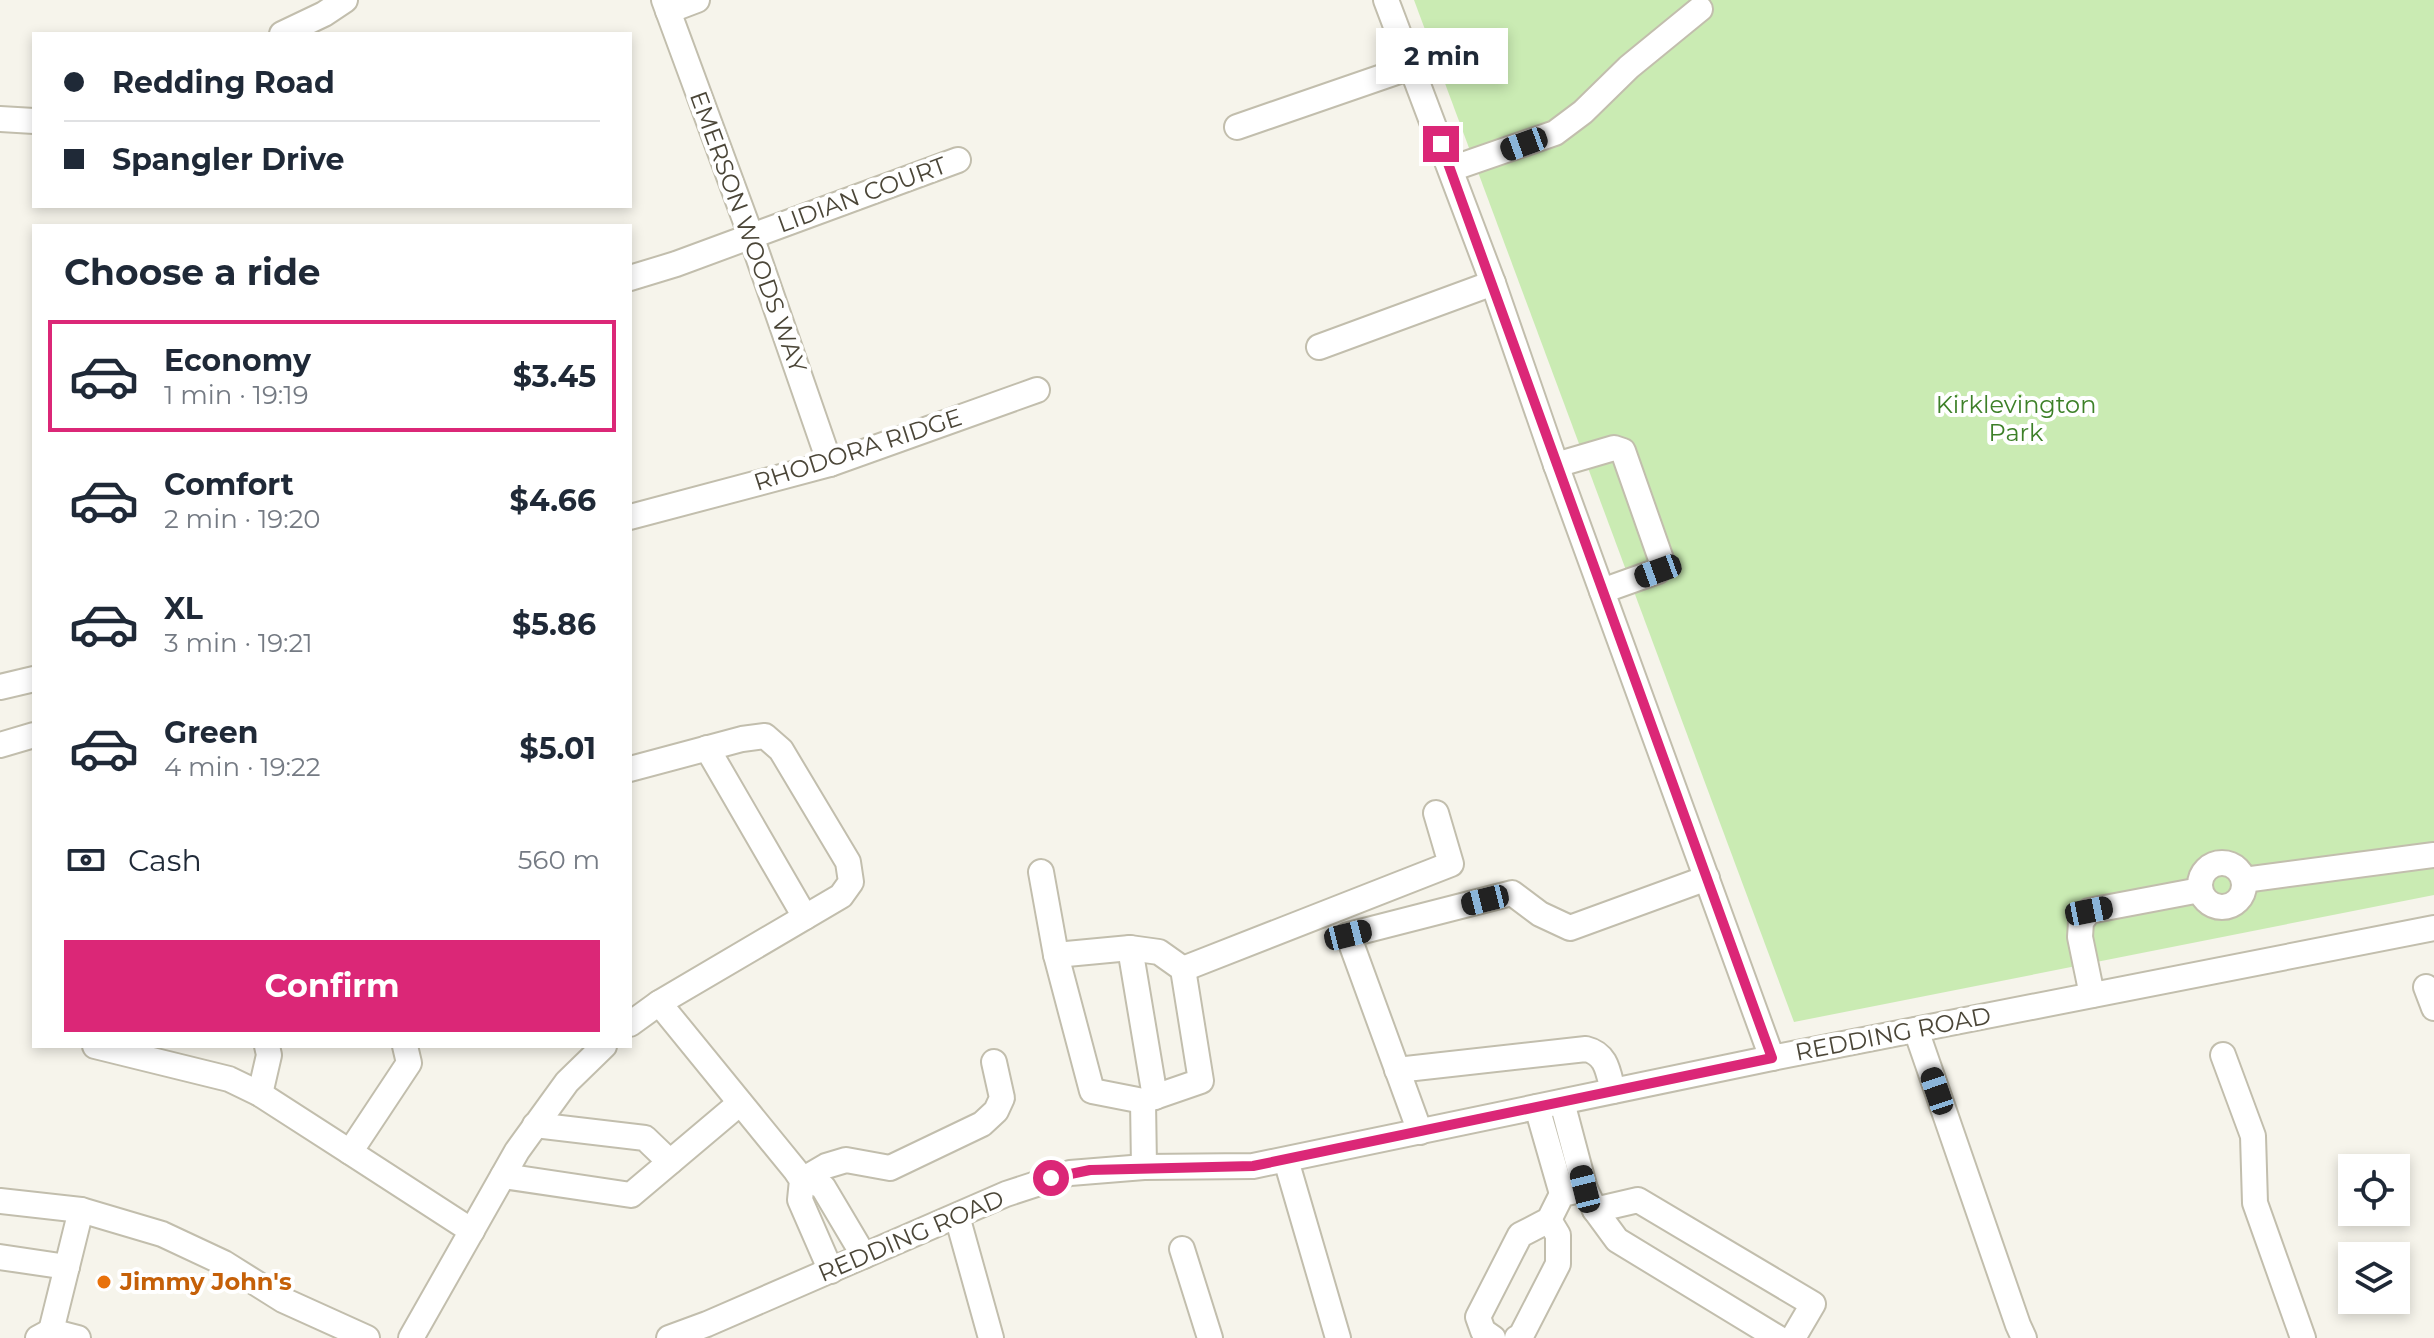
<!DOCTYPE html>
<meta charset="utf-8">
<style>
:root{--surface:#fff;--page:#f2f2f3;--text:#1f2937;--muted:#747a83;--line:#e0e1e3;--accent:#db2777}
body{margin:0;font-family:Montserrat,sans-serif;background:var(--page);color:var(--text);height:100vh;display:flex;flex-direction:column;font-size:30px;white-space:nowrap}
*{box-sizing:border-box;margin:0}
p{font-size:26px;color:var(--muted)}
.icon{flex:none;width:44px;height:44px;fill:none;stroke:currentColor;stroke-width:2;stroke-linecap:round;stroke-linejoin:round}
.map{position:relative;flex:1;overflow:hidden}
.panel{position:absolute;left:32px;top:224px;width:600px;height:824px;display:flex;flex-direction:column;background:var(--surface);border-radius:0px;box-shadow:0 4px 12px #0003}
.panel>*{flex:none}
.banner{position:absolute;left:32px;top:32px;width:600px;height:176px;border-radius:0px;box-shadow:0 4px 12px #0003;display:grid;align-content:center;height:176px;padding:0 32px;background:var(--surface)}
.fabs{position:absolute;left:2338px;top:1154px;display:grid;gap:16px}
.fabs a{display:grid;place-items:center;width:72px;height:72px;border-radius:0px;background:var(--surface);box-shadow:0 4px 12px #0003;font-size:40px}
.end{position:absolute;width:36px;height:36px;margin:-18px;border:10px solid #db2777;background:#fff;box-shadow:0 0 0 4px #fff}
.from{border-radius:50%}
.bubble{position:absolute;height:56px;border-radius:0px;background:var(--surface);box-shadow:0 4px 12px #0003;font-size:26px;font-weight:700;line-height:56px;text-align:center}
.car{position:absolute;width:24px;height:48px;margin:-24px -12px;border-radius:10px;box-shadow:0 0 6px 2px #0007;background:linear-gradient(#222 24%,#8ab4d8 0 40%,#222 0 76%,#8ab4d8 0 86%,#222 0)}
.banner b{display:flex;align-items:center;gap:28px;height:76px;font-size:30px}
.banner b+b{border-top:2px solid var(--line)}
.banner i{width:20px;height:20px;background:var(--text)}
ul{padding:0;list-style:none}
li{display:flex;align-items:center;gap:24px;height:112px;margin:0 16px 12px;padding:0 16px;border:4px solid transparent;border-radius:0px}
li div{flex:1}
li b{display:block;font-size:30px}
li em{font-style:normal;font-weight:700}
li.selected{border-color:var(--accent)}
li>.icon{width:72px;height:72px;stroke-width:1.5}
h2{padding:0 32px;font-size:36px;line-height:96px}
.pay{display:flex;align-items:center;gap:20px;height:88px;padding:0 32px;font-size:30px}
.pay p{margin-inline-start:auto}
.cta{display:flex;gap:16px;margin-top:auto;padding:16px 32px}
.cta a{flex:1;height:92px;border-radius:0px;background:var(--accent);color:#fff;font-size:32px;font-weight:700;line-height:92px;text-align:center}
.map>svg:first-child{display:block}
.green{fill:#caebb3}
.lines{fill:none;stroke-linecap:round;stroke-linejoin:round}
.minor-casing{stroke:#c2bead;stroke-width:28}
.minor{stroke:#fff;stroke-width:24}
.route{stroke:#db2777;stroke-width:10}
.food-dot{fill:#e8710a;stroke:#fff;stroke-width:3}
.labels{text-anchor:middle;stroke-width:8;stroke-linejoin:round;paint-order:stroke}
.street-label{font-size:24px;fill:#4b4638;stroke:#fff}
.park-label{font-size:24px;fill:#3d8028;stroke:#fff}
.food-label{font-size:24px;font-weight:bold;fill:#c56008;stroke:#fff;text-anchor:start}
</style>
<div class="map">
<svg width="2434" height="1338" viewBox="0 0 2434 1338">
<rect width="100%" height="100%" fill="#f6f4eb"/>
<path class="green" d="M1414,0H2434V895L1794,1022Z"/>
<g class="lines">
<defs>
<g id="minor">
<path d="M664,0L751,236L830,464"/>
<path d="M1386,0L1493,283L1556,465L1772,1058"/>
<path d="M668,11L697,0"/>
<path d="M282,34L324,14L345,0"/>
<path d="M0,119L34,121"/>
<path d="M1237,127L1411,67"/>
<path d="M1451,169L1555,133L1583,112L1629,67L1700,9"/>
<path d="M630,278L676,264L958,160"/>
<path d="M1319,347L1493,283"/>
<path d="M1556,465L1614,448L1623,451L1662,562L1658,571L1602,591"/>
<path d="M630,517L830,464L1037,390"/>
<path d="M0,687L34,679"/>
<path d="M0,745L34,735"/>
<path d="M707,748L805,917"/>
<path d="M630,769L742,739L765,736L781,750L848,862L851,882L841,896L659,1003"/>
<circle cx="2222" cy="885" r="22"/>
<path d="M1041,872L1056,955"/>
<path d="M2244,880L2434,855"/>
<path d="M1130,948L1159,952L1183,969L1201,1081L1143,1101L1092,1091L1056,955Z"/>
<path d="M1130,948L1155,1097"/>
<path d="M1183,969L1451,864L1436,813"/>
<path d="M2426,987L2434,1008"/>
<path d="M2092,995L2080,937L2081,922L2089,911L2200,890"/>
<path d="M630,1024L659,1003L796,1171L802,1180L800,1200L831,1271"/>
<path d="M1916,1030L2018,1325L2024,1338"/>
<path d="M95,1046L229,1079L260,1094L350,1152"/>
<path d="M405,1046L409,1063L350,1152L472,1231"/>
<path d="M2223,1055L2253,1136L2255,1203L2303,1338"/>
<path d="M1397,1070L1586,1049C1607,1054 1608,1072 1613,1091"/>
<path d="M260,1094L269,1055L267,1046"/>
<path d="M1143,1101L1144,1167"/>
<path d="M1562,1102L1585,1189"/>
<path d="M1537,1107L1562,1194"/>
<path d="M535,1125L645,1138L670,1162"/>
<path d="M1420,1132L1348,935L1512,893L1540,914L1570,928L1707,878"/>
<path d="M1286,1160L1338,1338"/>
<path d="M503,1176L631,1195L740,1103"/>
<path d="M802,1180L826,1166L846,1160L890,1168L982,1124L996,1111L1002,1098L994,1062"/>
<path d="M802,1180L812,1181L823,1187L864,1256"/>
<path d="M0,1201L81,1210L162,1234L224,1263L283,1300L367,1338"/>
<path d="M1595,1210L1638,1200L1813,1304L1793,1338"/>
<path d="M957,1216L991,1338"/>
<path d="M1182,1249L1210,1338"/>
<path d="M0,1257L67,1267"/>
<path d="M51,1331L81,1210"/>
<path d="M38,1338L51,1331L78,1338"/>
<path d="M411,1338L517,1151L567,1082L604,1046"/>
<path d="M669,1338L707,1324L1006,1194L1070,1173L1144,1167L1253,1166L1772,1058L2434,928"/>
<path d="M1493,1338L1483,1331L1478,1317L1520,1235L1549,1220L1562,1194L1585,1189L1595,1210L1617,1240L1778,1338"/>
<path d="M1517,1338L1521,1336L1558,1264V1235L1549,1220"/>
</g>
</defs>
<use href="#minor" class="minor-casing"/>
<use href="#minor" class="minor"/>
</g>
<g class="lines">
<path class="route" d="M1051,1178L1090,1170L1253,1166L1772,1058L1441,144"/>
</g>
<circle class="food-dot" cx="104" cy="1282" r="8"/>
<g class="labels">
<g class="street-label">
<text transform="translate(862 195) rotate(-20)" y="8">LIDIAN COURT</text>
<text transform="translate(748 232) rotate(70)" y="8">EMERSON WOODS WAY</text>
<text transform="translate(858 450) rotate(-18)" y="8">RHODORA RIDGE</text>
<text transform="translate(1893 1034) rotate(-11)" y="8">REDDING ROAD</text>
<text transform="translate(911 1236) rotate(-23)" y="8">REDDING ROAD</text>
</g>
<g class="park-label">
<text x="2016" y="413">Kirklevington<tspan x="2016" dy="28">Park</tspan></text>
</g>
<g class="food-label">
<text x="120" y="1290">Jimmy John's</text>
</g>
</g>
</svg>
<div class="fabs">
<a><svg class="icon" aria-label="locate" viewBox="0 0 24 24"><circle cx="12" cy="12" r="6"/><path d="M12 2v4M12 18v4M2 12h4M18 12h4"/></svg></a>
<a><svg class="icon" aria-label="layers" viewBox="0 0 24 24"><path d="M12 4l9 5-9 5-9-5zM3 14l9 5 9-5"/></svg></a>
</div>
<i class="end from" style="left:1051px;top:1178px"></i>
<i class="end" style="left:1441px;top:144px"></i>
<div class="bubble" style="left:1376px;top:28px;width:132px">2 min</div>
<i class="car" style="left:1524px;top:144px;rotate:250deg"></i>
<i class="car" style="left:1658px;top:571px;rotate:250deg"></i>
<i class="car" style="left:1485px;top:900px;rotate:256deg"></i>
<i class="car" style="left:2089px;top:911px;rotate:79deg"></i>
<i class="car" style="left:1348px;top:935px;rotate:76deg"></i>
<i class="car" style="left:1937px;top:1091px;rotate:341deg"></i>
<i class="car" style="left:1585px;top:1189px;rotate:346deg"></i>
<div class="banner">
<b><i class="from"></i>Redding Road</b>
<b><i></i>Spangler Drive</b>
</div>
<section class="panel">
<h2>Choose a ride</h2>
<ul>
<li class="selected"><svg class="icon" aria-label="car" viewBox="0 0 24 24"><path d="M5 17H2v-5l4-1 3-4h7l3 4 3 1v5h-3M9 17h6M6 11h13"/><circle cx="7" cy="17" r="2"/><circle cx="17" cy="17" r="2"/></svg><div><b>Economy</b><p>1 min · 19:19</p></div><em>$3.45</em></li>
<li><svg class="icon" aria-label="car" viewBox="0 0 24 24"><path d="M5 17H2v-5l4-1 3-4h7l3 4 3 1v5h-3M9 17h6M6 11h13"/><circle cx="7" cy="17" r="2"/><circle cx="17" cy="17" r="2"/></svg><div><b>Comfort</b><p>2 min · 19:20</p></div><em>$4.66</em></li>
<li><svg class="icon" aria-label="car" viewBox="0 0 24 24"><path d="M5 17H2v-5l4-1 3-4h7l3 4 3 1v5h-3M9 17h6M6 11h13"/><circle cx="7" cy="17" r="2"/><circle cx="17" cy="17" r="2"/></svg><div><b>XL</b><p>3 min · 19:21</p></div><em>$5.86</em></li>
<li><svg class="icon" aria-label="car" viewBox="0 0 24 24"><path d="M5 17H2v-5l4-1 3-4h7l3 4 3 1v5h-3M9 17h6M6 11h13"/><circle cx="7" cy="17" r="2"/><circle cx="17" cy="17" r="2"/></svg><div><b>Green</b><p>4 min · 19:22</p></div><em>$5.01</em></li>
</ul>
<div class="pay"><svg class="icon" aria-label="cash" viewBox="0 0 24 24"><path d="M3 7h18v10H3z"/><circle cx="12" cy="12" r="2"/></svg>Cash<p>560 m</p></div>
<div class="cta"><a>Confirm</a></div>
</section>
</div>
